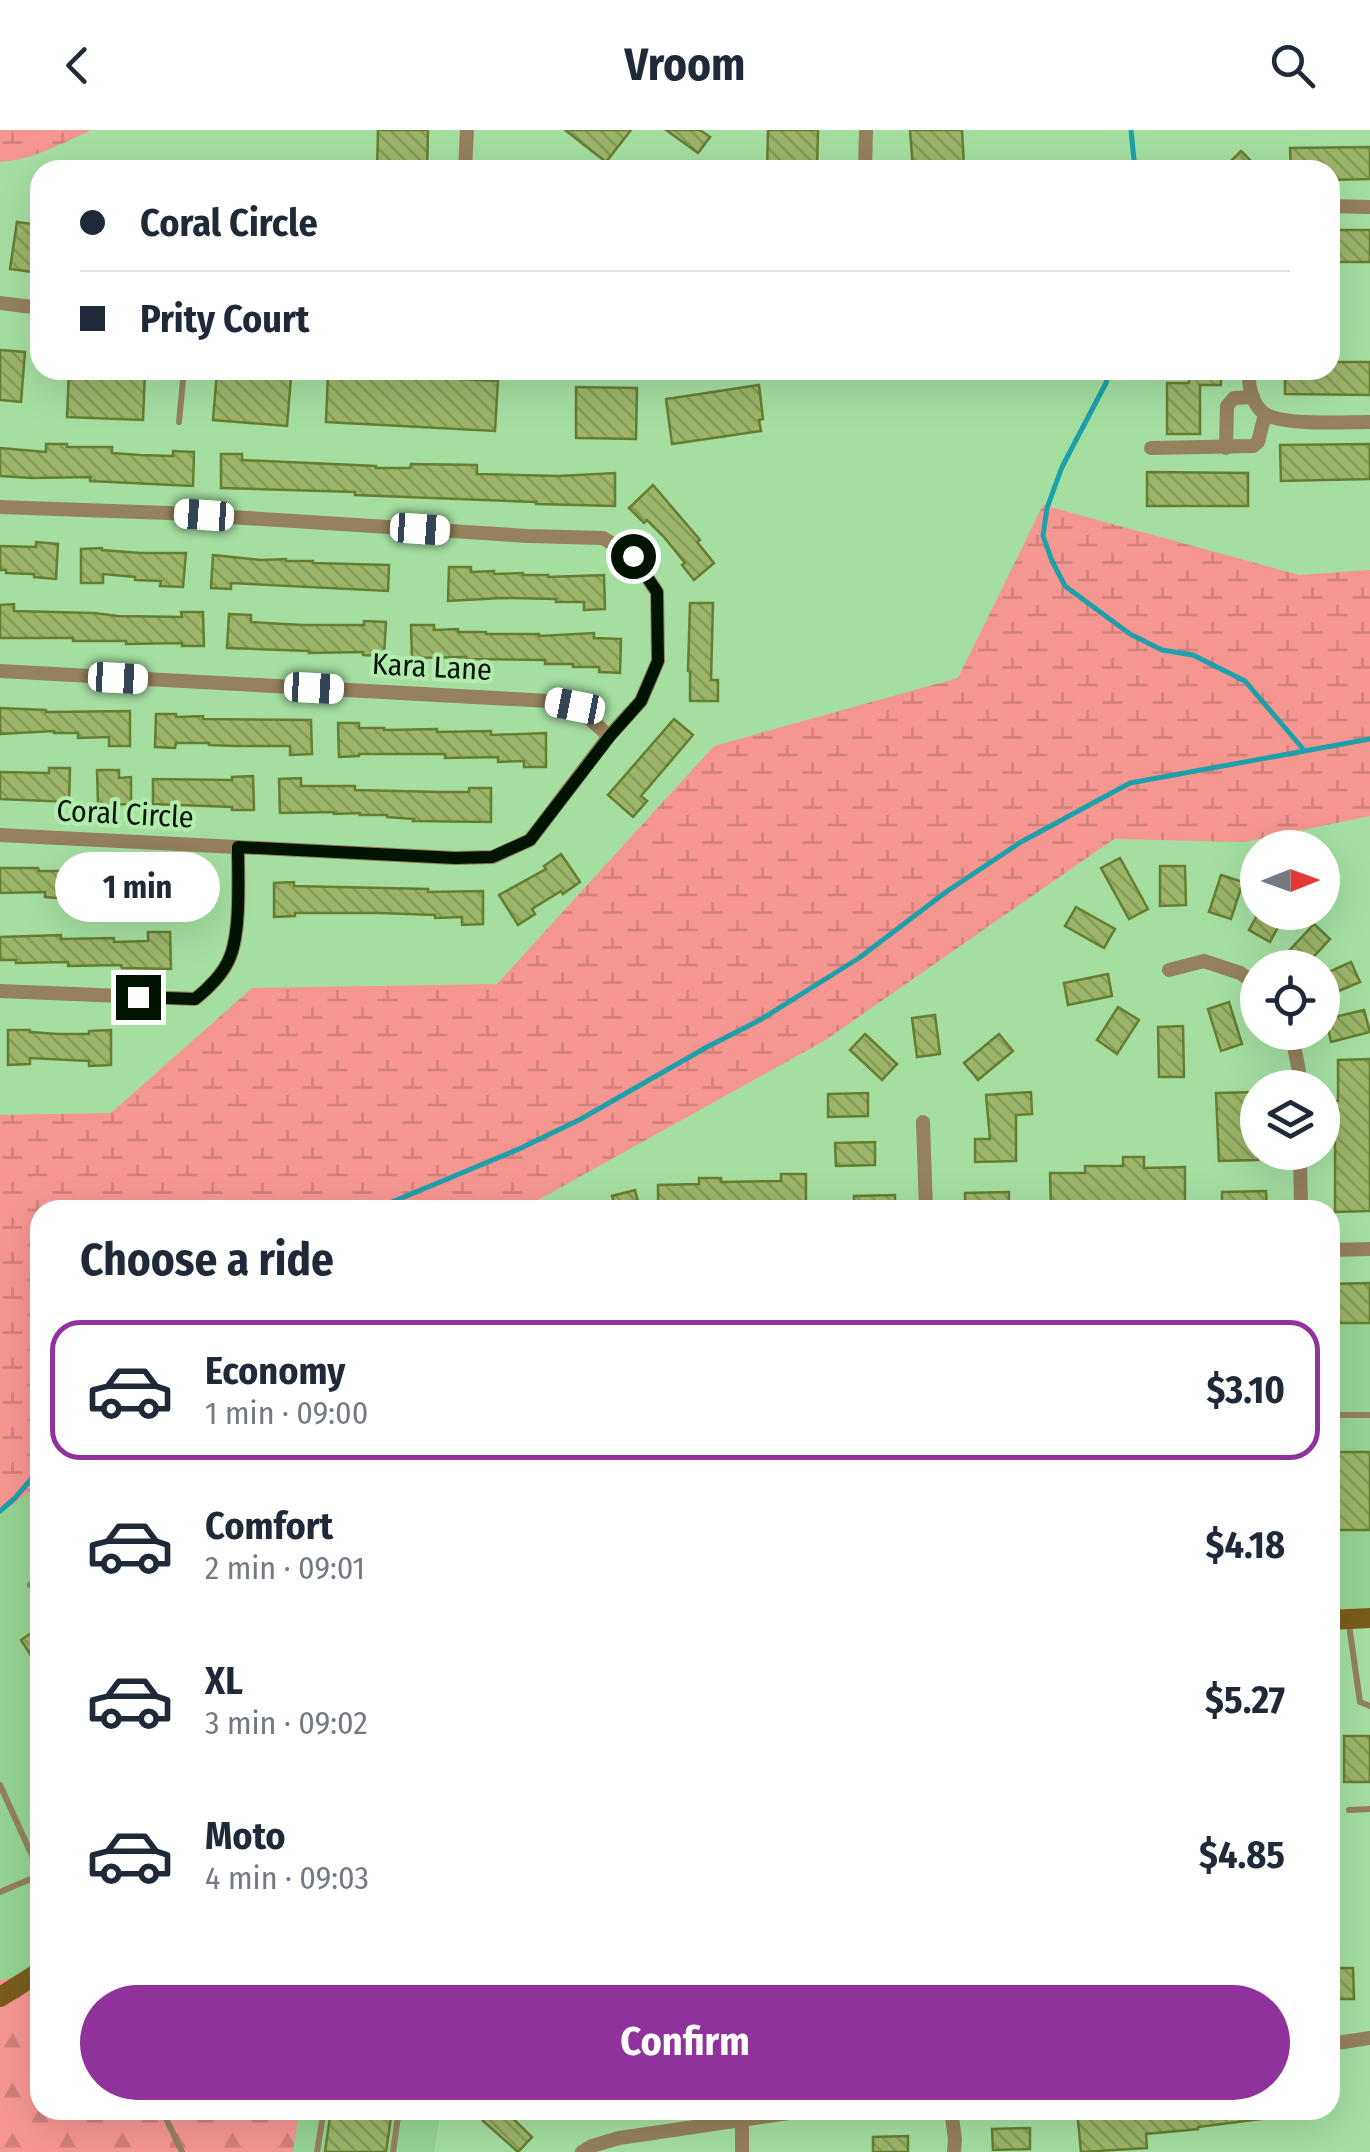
<!DOCTYPE html>
<meta charset="utf-8">
<style>
:root{--surface:#fff;--page:#f6f6f7;--text:#1f2937;--muted:#747a83;--line:#e0e1e3;--accent:#90329b}
body{margin:0;font-family:"Fira Sans Condensed",sans-serif;background:var(--page);color:var(--text);height:100vh;display:flex;flex-direction:column;font-size:38px;white-space:nowrap}
*{box-sizing:border-box;margin:0}
p{font-size:32px;color:var(--muted)}
.icon{flex:none;width:55px;height:55px;fill:none;stroke:currentColor;stroke-width:2;stroke-linecap:round;stroke-linejoin:round}
.map{position:relative;flex:1;overflow:hidden}
.panel{position:absolute;left:30px;top:1070px;width:1310px;height:920px;display:flex;flex-direction:column;background:var(--surface);border-radius:30px;box-shadow:0 10px 40px #0002}
.panel>*{flex:none}
.top-card{position:absolute;left:30px;top:30px;width:1310px;height:220px;border-radius:30px;box-shadow:0 10px 40px #0002;display:grid;align-content:center;height:220px;padding:0 50px;background:var(--surface)}
.needle{width:65px;rotate:89deg}
.controls{position:absolute;left:1240px;top:700px;display:grid;gap:20px}
.controls a{display:grid;place-items:center;width:100px;height:100px;border-radius:50%;background:var(--surface);box-shadow:0 10px 40px #0002;font-size:50px}
.end{position:absolute;width:45px;height:45px;margin:-22px;border:12px solid #011401;background:#fff;box-shadow:0 0 0 5px #fff}
.from{border-radius:50%}
.bubble{position:absolute;height:70px;border-radius:35px;background:var(--surface);box-shadow:0 10px 40px #0002;font-size:32px;font-weight:700;line-height:70px;text-align:center}
.car{position:absolute;width:30px;height:60px;margin:-30px -15px;border-radius:12px;box-shadow:0 0 8px 2px #0007;background:linear-gradient(#fff 24%,#345 0 40%,#fff 0 76%,#345 0 86%,#fff 0)}
.top-card b{display:flex;align-items:center;gap:35px;height:95px;font-size:38px}
.top-card b+b{border-top:2px solid var(--line)}
.top-card i{width:25px;height:25px;background:var(--text)}
ul{padding:0;list-style:none}
li{display:flex;align-items:center;gap:30px;height:140px;margin:0 20px 15px;padding:0 30px;border:5px solid transparent;border-radius:30px}
li div{flex:1}
li b{display:block;font-size:38px}
li em{font-style:normal;font-weight:700}
li.current{border-color:var(--accent)}
li>.icon{width:90px;height:90px;stroke-width:1.5}
h2{padding:0 50px;font-size:45px;line-height:120px}
.cta{display:flex;gap:20px;margin-top:auto;padding:20px 50px}
.cta a{flex:1;height:115px;border-radius:60px;background:var(--accent);color:#fff;font-size:40px;font-weight:700;line-height:115px;text-align:center}
header{display:flex;justify-content:space-between;align-items:center;height:130px;padding:0 50px;background:var(--surface);font-size:45px;font-weight:700}
.map>svg:first-child{display:block}
.built{fill:#95d491}
.forest{fill:url(#forest-firs)}
.wetland{fill:url(#wetland-marsh)}
.lines{fill:none;stroke-linecap:round;stroke-linejoin:round}
.stream{stroke:#1ea0aa;stroke-width:5}
.building{fill:url(#building-back-hatch);stroke:#677d31;stroke-width:2.5}
.lane{stroke:#95815b;stroke-width:6}
.street{stroke:#95815b;stroke-width:14}
.secondary{stroke:#7a5c1c;stroke-width:20}
.route{stroke:#011401;stroke-width:12}
.labels{text-anchor:middle;stroke-width:8;stroke-linejoin:round;paint-order:stroke}
.street-label{font-size:30px;fill:#011401;stroke:#b1ecad}
</style>
<header><svg class="icon" aria-label="back" viewBox="0 0 24 24"><path d="M15 5l-7 7 7 7"/></svg>Vroom<svg class="icon" aria-label="search" viewBox="0 0 24 24"><circle cx="10" cy="10" r="6"/><path d="M15 15l6 6"/></svg></header>
<div class="map">
<svg width="1370" height="2022" viewBox="0 0 1370 2022">
<defs>
<pattern id="forest-firs" width="22" height="20" patternUnits="userSpaceOnUse" patternTransform="scale(2.5)"><rect width="22" height="20" fill="#f69691"/><path d="M5 1l3.5 6h-7zM16 11l3.5 6h-7z" fill="#d1807b"/></pattern>
<pattern id="wetland-marsh" width="20" height="14" patternUnits="userSpaceOnUse" patternTransform="scale(2.5)"><rect width="20" height="14" fill="#f69691"/><path d="M1 5h8M5 5V1M11 12h8M15 12V8" fill="none" stroke="#d1807b"/></pattern>
<pattern id="building-back-hatch" width="6" height="6" patternUnits="userSpaceOnUse" patternTransform="scale(2.5)"><rect width="6" height="6" fill="#9db569"/><path d="M-1 5l2 2M0 0l6 6M5-1l2 2" fill="none" stroke="#859b59"/></pattern>
</defs>
<rect width="100%" height="100%" fill="#a4dfa0"/>
<g class="built">
<path d="M1370,1192V1489L1330,1493V1193Z"/>
<path d="M40,1355V1841L0,1850V1383Z"/>
<path d="M299,1980H441L434,2022H293Z"/>
</g>
<path class="forest" d="M40,1841V1980H299L293,2022H0V1850Z"/>
<g class="wetland">
<path d="M0,0H92C62,13 33,30 0,32Z"/>
<path d="M1043,375L1299,445L1370,440V686L1244,712L1114,709L824,911L520,1080H40V1355L0,1383V985L111,983L252,858L497,854L714,616L958,548Z"/>
</g>
<g class="lines">
<g class="stream">
<path d="M1131,0L1135,40"/>
<path d="M1109,240L1106,253L1062,337L1047,378L1043,406L1052,431L1065,456L1130,504L1162,520L1193,525L1245,551L1304,620"/>
<path d="M373,1080L519,1019L579,990L707,917L760,890L859,828L946,762L1021,712L1130,653L1370,609"/>
<path d="M0,1381L15,1368L40,1339"/>
</g>
</g>
<g class="building">
<path d="M378,0H428L427,40H377Z"/>
<path d="M565,0H631L606,32Z"/>
<path d="M666,0H700L710,7L698,23Z"/>
<path d="M768,0H818L817,40H767Z"/>
<path d="M910,0H962L964,36L952,37V40H913Z"/>
<path d="M1370,17V49L1330,50V40H1291L1290,18Z"/>
<path d="M1241,21L1260,40H1222Z"/>
<path d="M17,92L40,95V143L10,139Z"/>
<rect x="1330" y="100" width="40" height="32"/>
<path d="M0,220L25,222L21,272L0,270Z"/>
<path d="M1330,232H1370V265L1285,264V240H1330Z"/>
<path d="M69,240L145,242L143,290L67,287Z"/>
<path d="M1189,240H1221V255H1200V304H1167V253H1189Z"/>
<path d="M217,241L291,247L287,296L213,290Z"/>
<path d="M328,242L498,251L495,301L326,292Z"/>
<path d="M759,255L763,289L759,290L761,301L672,314L666,269Z"/>
<path d="M576,257L637,258L636,309L576,308Z"/>
<path d="M46,314H67V317H112V323L140,325L173,326V321L194,322L193,356L90,351V347L32,348L0,346V318L46,322Z"/>
<path d="M1370,314V349L1281,351L1280,315Z"/>
<path d="M221,324H242V330L376,336V338H410L411,334L477,335V344L558,346L615,343V376L536,374V372L355,365V362L221,358Z"/>
<path d="M1147,342L1248,343V376H1147Z"/>
<path d="M653,355L700,410L697,412L714,433L694,450L682,435L685,433L664,407L647,390L644,393L629,378Z"/>
<path d="M36,412L58,414L56,449L34,447V444L6,443V440H0V416L36,417Z"/>
<path d="M102,418V420L140,423H186L183,457L160,456L161,451L135,450V447L103,444V453H81V419Z"/>
<path d="M213,425L261,430L286,429V431H313V433L389,435L388,461L231,453V459L211,458Z"/>
<path d="M449,437H471V442L494,441V444L523,443V445H548V447L604,445L605,479L584,480V472H556V469L502,468L448,471Z"/>
<path d="M690,473H713L711,550H718V571H690V542L688,541Z"/>
<path d="M14,474V481L94,483L118,486L182,487L181,482H203L204,516H182V513L126,514V511H73V508H0V475Z"/>
<path d="M229,484L251,485V492L302,495H364V491L386,492L384,526L363,525V522L309,523V521L227,518Z"/>
<path d="M411,495H434V500L458,499V502H486V504H539V506L594,503V508L621,509L620,543L599,542V537H573V534H545V530L466,529V527L412,528Z"/>
<path d="M0,578L46,580V582L130,581V616H109V607L78,608V603H54V601L0,604Z"/>
<path d="M156,584H176V587L203,586V589L311,590L312,624L290,625V616H235L209,615V613H176L175,618L155,617Z"/>
<path d="M674,589L693,605L641,666L647,671L633,687L608,665Z"/>
<path d="M338,593H359V598H384V600L437,599V602L491,601V605L546,603V637H524V631L498,632V627L445,628V624H359V626L339,627Z"/>
<path d="M49,638H70L69,672L0,669V642L49,643Z"/>
<path d="M97,640H119V648L131,647V674L98,675Z"/>
<path d="M253,646L254,680H232V677L153,674V649L232,650V647Z"/>
<path d="M301,648V656H355V660L442,662H469V658H491V692L413,691L414,689L387,687V685H360V683L334,684V682L280,683L279,649Z"/>
<path d="M561,724L580,752L563,764L561,761L532,779L535,784L518,795L499,765L546,739L544,736Z"/>
<path d="M1120,728L1148,779L1129,789L1101,738Z"/>
<path d="M1160,736H1185L1186,775L1160,776Z"/>
<path d="M0,738H38L39,741H67V744L118,742V746L146,745V747H199V780L177,781V772L125,771V767L72,769L45,767V762L0,763Z"/>
<path d="M1221,745L1243,752L1231,789L1209,782Z"/>
<path d="M294,752V756L428,759V762L483,761V794L462,795V787L435,788V785L380,783H295V786L274,787V753Z"/>
<path d="M1076,777L1115,799L1104,818L1065,796Z"/>
<path d="M1259,782H1286L1270,812L1249,800Z"/>
<path d="M1314,794L1330,809L1303,838H1297L1287,828V823Z"/>
<path d="M148,802H170L171,839L122,838L121,835L68,836V832L16,833V830H0V807L61,805V809L114,808V812L148,811Z"/>
<path d="M1351,832L1360,852L1322,868V845Z"/>
<path d="M1108,844L1112,866L1068,875L1064,853Z"/>
<path d="M1229,872L1242,914L1221,921L1208,879Z"/>
<path d="M1118,877L1139,890L1117,924L1097,910Z"/>
<path d="M1364,880L1370,902L1331,912L1326,889Z"/>
<path d="M935,885L940,924L917,927L912,888Z"/>
<path d="M1183,896L1184,947H1159L1158,897Z"/>
<path d="M8,900H30V902L58,904H89V901L111,900V935L89,936V931L30,928V934L8,935Z"/>
<path d="M865,904L897,934L882,950L850,920Z"/>
<path d="M999,904L1013,921L978,950L964,933Z"/>
<path d="M1370,929V1081L1335,1082V971H1338V930Z"/>
<path d="M1031,962L1032,984L1016,985V1031L975,1032V1009H990L986,965Z"/>
<path d="M1258,962V1030L1219,1031L1216,963Z"/>
<path d="M868,963V986L828,987V964Z"/>
<path d="M875,1012V1035L836,1036L835,1013Z"/>
<path d="M1123,1027H1144V1038L1185,1037V1080H1051L1050,1043H1085V1036H1123Z"/>
<path d="M781,1044H806V1080H658V1055L699,1054V1048H721V1052L781,1051Z"/>
<path d="M635,1060L640,1080H616L612,1066Z"/>
<path d="M1266,1061L1267,1080H1222V1062Z"/>
<path d="M1009,1062V1080H965V1063Z"/>
<path d="M895,1065V1080H854V1066Z"/>
<path d="M1370,1153V1193H1330V1154Z"/>
<rect x="1330" y="1322" width="40" height="78"/>
<path d="M40,1497V1539L21,1510Z"/>
<rect x="1344" y="1606" width="26" height="46"/>
<path d="M1330,1838H1353L1354,1869H1330Z"/>
<path d="M331,1980H392L386,2022H325Z"/>
<path d="M493,1980H504L532,2007L518,2022L483,1991Z"/>
<path d="M1077,1980H1261L1262,1989L1198,1997V1999L1146,2004L1147,2018L1081,2022Z"/>
<path d="M1030,1998V2019L993,2020L992,1999Z"/>
<path d="M908,2006V2022H873V2007Z"/>
</g>
<g class="lines">
<g class="lane">
<path d="M179,292L184,240"/>
<path d="M1330,1285H1370"/>
<path d="M30,1455L40,1446"/>
<path d="M1349,1495L1360,1572L1370,1576"/>
<path d="M0,1655L40,1743"/>
<path d="M1349,1680L1370,1679"/>
<path d="M0,1762L40,1745"/>
<path d="M162,1980L182,2022"/>
<path d="M317,2022L324,1980"/>
<path d="M393,2022L399,1980"/>
</g>
<g class="street">
<path d="M465,40L467,0"/>
<path d="M865,40L866,0"/>
<path d="M1330,76L1370,77"/>
<path d="M0,173L40,178"/>
<path d="M1249,240C1248,255 1251,274 1265,284C1284,296 1346,292 1370,292"/>
<path d="M1151,318L1253,316L1258,312L1265,284"/>
<path d="M1226,318L1227,276L1234,268L1253,267"/>
<path d="M0,377L168,383L528,406L603,408L633,426L657,462L658,531L641,571L609,606L530,710L493,727L455,728L0,705"/>
<path d="M0,541L549,571L575,576L609,606"/>
<path d="M1169,840L1204,831L1240,843L1258,855"/>
<path d="M0,861L195,869C208,859 224,843 230,827C241,800 238,747 238,717"/>
<path d="M1291,902L1299,941L1300,958"/>
<path d="M923,992L926,1080"/>
<path d="M1300,1022L1301,1080"/>
<path d="M1330,1120L1370,1119"/>
<path d="M1330,1914L1370,1908"/>
<path d="M951,1980L955,2009L954,2022"/>
<path d="M742,1989V2022"/>
<path d="M582,2022L592,2016L619,2008L810,1980"/>
</g>
<g class="secondary">
<path d="M1330,1490L1370,1488"/>
<path d="M0,1867L40,1842"/>
</g>
</g>
<g class="lines">
<path class="route" d="M138,867L195,869C208,859 224,843 230,827C241,800 238,747 238,717L455,728L492,727L530,710L610,606L641,571L658,531L657,462L633,426"/>
</g>
<g class="labels">
<g class="street-label">
<text transform="translate(432 537) rotate(3)" y="10">Kara Lane</text>
<text transform="translate(125 684) rotate(3)" y="10">Coral Circle</text>
</g>
</g>
</svg>
<div class="controls">
<a><svg class="needle" viewBox="-14 -14 28 28"><path d="M0-13l5 13h-10z" fill="#e53935"/><path d="M0 13l5-13h-10z" fill="#747a83"/></svg></a>
<a><svg class="icon" aria-label="locate" viewBox="0 0 24 24"><circle cx="12" cy="12" r="6"/><path d="M12 2v4M12 18v4M2 12h4M18 12h4"/></svg></a>
<a><svg class="icon" aria-label="layers" viewBox="0 0 24 24"><path d="M12 4l9 5-9 5-9-5zM3 14l9 5 9-5"/></svg></a>
</div>
<i class="end from" style="left:633px;top:426px"></i>
<i class="end" style="left:138px;top:867px"></i>
<div class="bubble" style="left:55px;top:722px;width:165px">1 min</div>
<i class="car" style="left:204px;top:385px;rotate:274deg"></i>
<i class="car" style="left:420px;top:399px;rotate:94deg"></i>
<i class="car" style="left:118px;top:548px;rotate:93deg"></i>
<i class="car" style="left:314px;top:558px;rotate:93deg"></i>
<i class="car" style="left:575px;top:576px;rotate:281deg"></i>
<div class="top-card">
<b><i class="from"></i>Coral Circle</b>
<b><i></i>Prity Court</b>
</div>
<section class="panel">
<h2>Choose a ride</h2>
<ul>
<li class="current"><svg class="icon" aria-label="car" viewBox="0 0 24 24"><path d="M5 17H2v-5l4-1 3-4h7l3 4 3 1v5h-3M9 17h6M6 11h13"/><circle cx="7" cy="17" r="2"/><circle cx="17" cy="17" r="2"/></svg><div><b>Economy</b><p>1 min · 09:00</p></div><em>$3.10</em></li>
<li><svg class="icon" aria-label="car" viewBox="0 0 24 24"><path d="M5 17H2v-5l4-1 3-4h7l3 4 3 1v5h-3M9 17h6M6 11h13"/><circle cx="7" cy="17" r="2"/><circle cx="17" cy="17" r="2"/></svg><div><b>Comfort</b><p>2 min · 09:01</p></div><em>$4.18</em></li>
<li><svg class="icon" aria-label="car" viewBox="0 0 24 24"><path d="M5 17H2v-5l4-1 3-4h7l3 4 3 1v5h-3M9 17h6M6 11h13"/><circle cx="7" cy="17" r="2"/><circle cx="17" cy="17" r="2"/></svg><div><b>XL</b><p>3 min · 09:02</p></div><em>$5.27</em></li>
<li><svg class="icon" aria-label="car" viewBox="0 0 24 24"><path d="M5 17H2v-5l4-1 3-4h7l3 4 3 1v5h-3M9 17h6M6 11h13"/><circle cx="7" cy="17" r="2"/><circle cx="17" cy="17" r="2"/></svg><div><b>Moto</b><p>4 min · 09:03</p></div><em>$4.85</em></li>
</ul>
<div class="cta"><a>Confirm</a></div>
</section>
</div>
